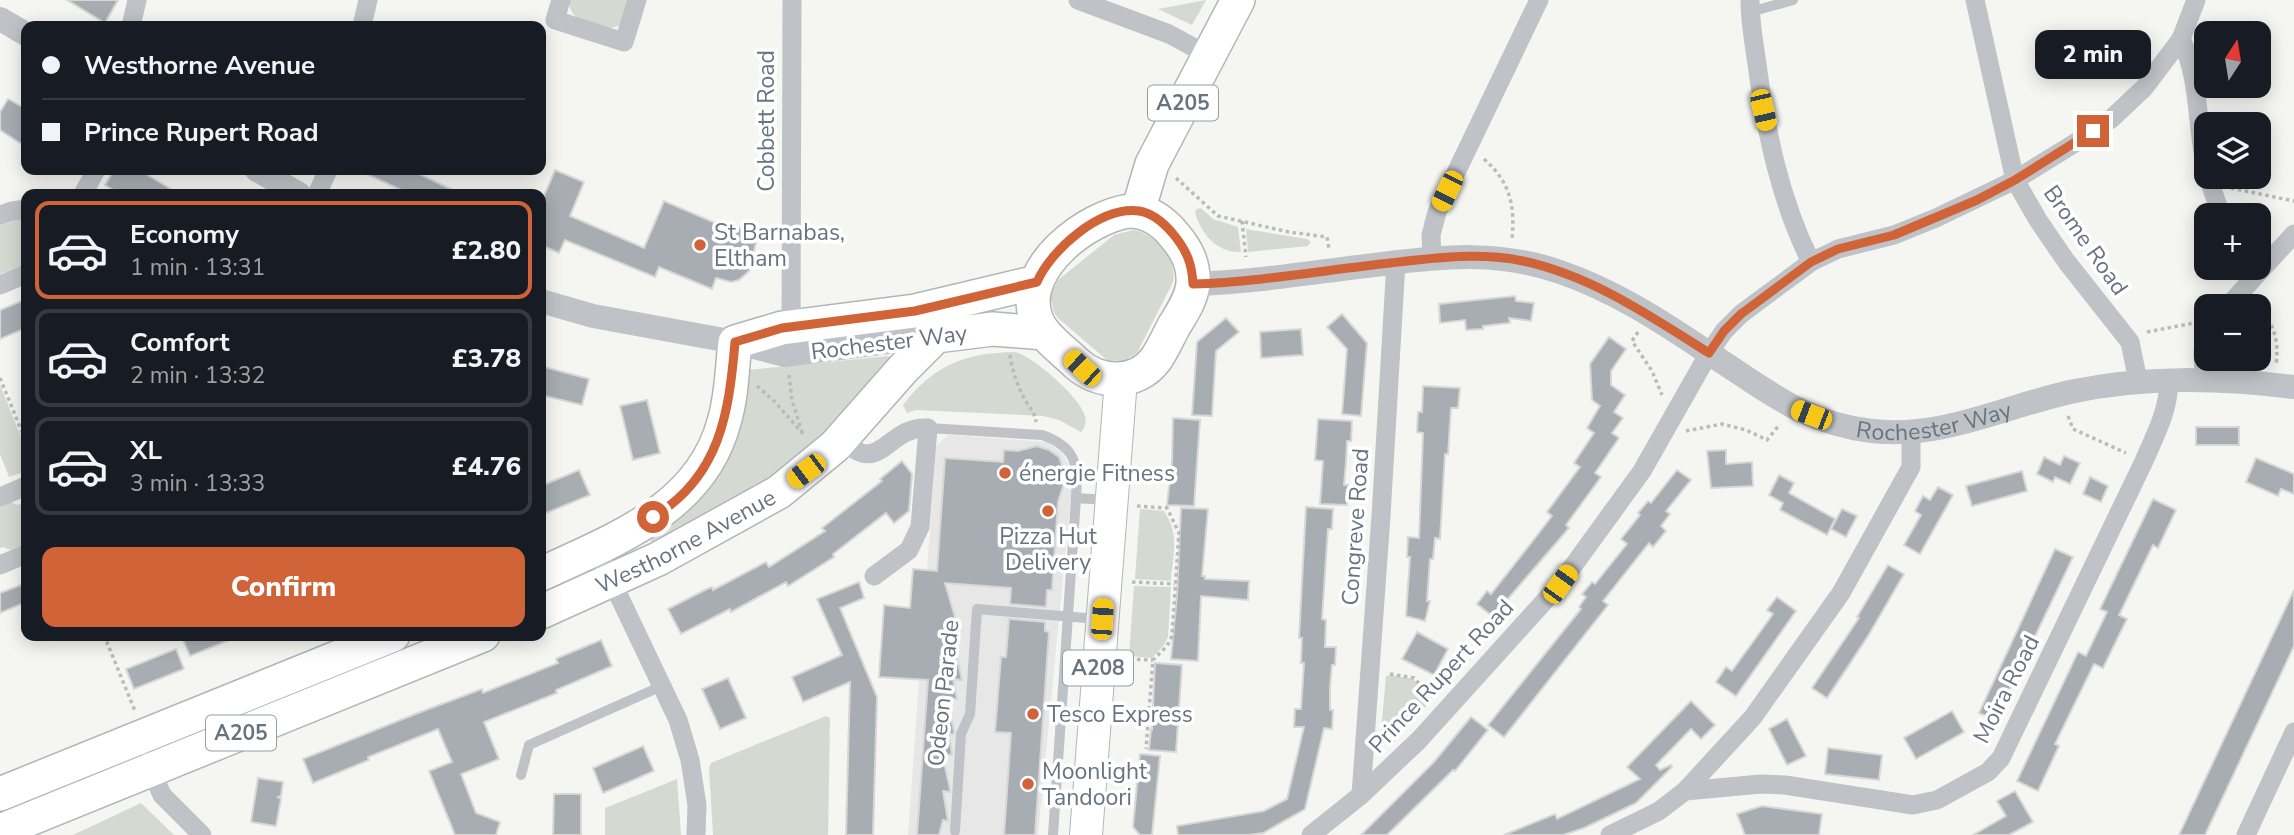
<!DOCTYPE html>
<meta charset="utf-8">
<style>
:root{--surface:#171b24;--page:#20242c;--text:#f1f3f6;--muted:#9ea1a6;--line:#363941;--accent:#d06337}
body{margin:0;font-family:"Nunito Sans",sans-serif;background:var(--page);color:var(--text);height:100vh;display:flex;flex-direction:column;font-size:26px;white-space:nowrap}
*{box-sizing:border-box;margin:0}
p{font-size:23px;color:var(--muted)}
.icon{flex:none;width:38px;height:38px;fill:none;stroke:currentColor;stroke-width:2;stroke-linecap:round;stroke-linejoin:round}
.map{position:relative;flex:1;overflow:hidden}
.side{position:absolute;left:21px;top:189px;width:525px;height:452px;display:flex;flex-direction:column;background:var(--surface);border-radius:14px;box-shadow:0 4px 18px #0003}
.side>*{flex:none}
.guide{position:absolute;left:21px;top:21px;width:525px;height:154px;border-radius:14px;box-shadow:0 4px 18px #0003;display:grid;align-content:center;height:154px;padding:0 21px;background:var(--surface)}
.needle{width:46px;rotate:12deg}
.controls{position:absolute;left:2194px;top:21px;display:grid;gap:14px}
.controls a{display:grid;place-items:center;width:77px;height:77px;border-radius:14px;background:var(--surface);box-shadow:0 4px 18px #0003;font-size:35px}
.end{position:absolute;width:32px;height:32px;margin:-16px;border:9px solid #d06337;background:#fff;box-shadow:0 0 0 4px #fff}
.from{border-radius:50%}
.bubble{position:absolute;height:49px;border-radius:14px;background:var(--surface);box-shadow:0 4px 18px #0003;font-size:23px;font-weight:800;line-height:49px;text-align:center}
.car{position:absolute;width:21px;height:42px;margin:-21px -10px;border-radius:9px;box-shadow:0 0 5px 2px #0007;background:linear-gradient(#f5c518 24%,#345 0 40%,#f5c518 0 76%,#345 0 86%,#f5c518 0)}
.guide b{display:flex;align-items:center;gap:24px;height:66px;font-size:26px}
.guide b+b{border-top:2px solid var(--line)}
.guide i{width:18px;height:18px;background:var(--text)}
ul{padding:12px 0 0;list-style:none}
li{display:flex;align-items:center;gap:21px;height:98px;margin:0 14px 10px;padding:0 7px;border:4px solid var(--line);border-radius:14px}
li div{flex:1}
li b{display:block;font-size:26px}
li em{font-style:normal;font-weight:800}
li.selected{border-color:var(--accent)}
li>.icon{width:63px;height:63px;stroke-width:1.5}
.action{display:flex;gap:14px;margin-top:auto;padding:14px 21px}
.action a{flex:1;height:80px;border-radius:14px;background:var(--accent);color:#fff;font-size:28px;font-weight:800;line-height:80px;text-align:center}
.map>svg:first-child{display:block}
.built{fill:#e6e7e6}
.green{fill:#d4dad2}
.building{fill:#a7adb2;stroke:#d7d7d5;stroke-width:2}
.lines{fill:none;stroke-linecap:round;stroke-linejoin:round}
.primary-casing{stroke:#b3b6ba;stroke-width:34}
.trunk-casing{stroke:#b2b5b8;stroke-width:36}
.path{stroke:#b9bbbe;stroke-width:3.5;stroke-dasharray:3.5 3.5;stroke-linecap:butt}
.service{stroke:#bfc2c6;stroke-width:10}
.minor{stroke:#bfc2c6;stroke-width:19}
.tertiary{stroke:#bfc2c6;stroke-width:24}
.primary{stroke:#fff;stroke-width:32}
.trunk{stroke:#fff;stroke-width:33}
.route{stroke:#d06337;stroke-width:9}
.poi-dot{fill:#d06337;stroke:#fff;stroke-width:2.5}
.labels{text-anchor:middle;stroke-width:7;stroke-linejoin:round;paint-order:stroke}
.shield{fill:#fff;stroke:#959ea6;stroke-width:2}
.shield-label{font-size:21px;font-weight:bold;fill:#677480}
.street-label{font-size:23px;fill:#677480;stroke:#fff}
.poi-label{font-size:23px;fill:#677480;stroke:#fff;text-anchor:start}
</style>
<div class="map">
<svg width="2294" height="835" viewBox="0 0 2294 835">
<rect width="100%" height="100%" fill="#f5f5f2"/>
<path class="built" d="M948,435L1046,442L1061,451L1069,466L1072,485L1038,835H908L936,447Z"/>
<g class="green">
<path d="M569,0H632L621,25C603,33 568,24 569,0Z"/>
<path d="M1206,0L1192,25L1158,9Z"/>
<path d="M1201,208L1213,219L1238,227L1241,252C1217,253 1201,234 1195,212L1197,209Z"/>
<path d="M19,219H26V264L0,274V225Z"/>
<path d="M1246,229L1307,239L1311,242L1308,246L1248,252Z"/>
<path d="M1133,230C1155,233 1178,259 1173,282L1137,353L1124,361L1107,360L1059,319L1054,313L1050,296L1058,280L1114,235Z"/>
<path d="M1015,352C1033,356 1081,398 1085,416C1087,423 1085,427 1081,432L1059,420L1043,416L916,410L907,413L903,405C934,365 964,353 1015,352Z"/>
<path d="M889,356L891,357L858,401L788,470L654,549L649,535L748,370Z"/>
<path d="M0,385L26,450V471L9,477L0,454Z"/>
<path d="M10,502L18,505L26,502V544L11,550L3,547L0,548V506Z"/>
<path d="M1140,509L1164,511C1180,535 1173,553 1171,581L1135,579Z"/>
<path d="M1134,586L1171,587L1168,637L1164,645L1152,658L1129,656Z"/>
<path d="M1391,675L1413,679L1432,699L1394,743L1389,745L1384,742L1381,731L1386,676Z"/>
<path d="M826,716L830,718L828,835H713L709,768L711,763Z"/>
<path d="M677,779L681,835H605V808Z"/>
<path d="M141,803L174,835H73Z"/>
</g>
<g class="building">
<path d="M67,0H118L105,23Z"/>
<path d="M8,99L26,109V147L0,130V112Z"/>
<path d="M114,170H139L179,194H120L105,185Z"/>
<path d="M358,170H411L461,194H410Z"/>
<path d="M555,170L584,182L570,216L644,248L664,201L729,229L731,223L758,235L749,271L739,280L731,282L716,278L712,289L659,267L655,277L565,240L559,253L541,245V203Z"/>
<path d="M1515,296L1516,301L1534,303L1531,321L1509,318L1510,323L1483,326V329L1466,330L1465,320L1440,323L1439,304Z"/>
<path d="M26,299V328L0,339V310Z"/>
<path d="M1342,314L1367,343L1361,416L1342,414L1347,349L1327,327Z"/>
<path d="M1226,318L1239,332L1216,351L1212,416L1192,415L1197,342Z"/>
<path d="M1301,329L1303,355L1261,358L1260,332Z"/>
<path d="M1609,337L1626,349L1611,371V385L1625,395L1614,412L1623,418L1612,433L1619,438L1595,473L1601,477L1566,525L1569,528L1506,601L1509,604L1496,619L1477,604L1487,591L1491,594L1532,542L1552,516L1547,512L1580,467L1574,463L1594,433L1587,428L1600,406L1592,400L1590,364Z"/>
<path d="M541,366L589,379L582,405L541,395Z"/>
<path d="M1423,386L1460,388L1458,408H1451L1448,454H1445L1440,539L1435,538L1433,559H1430L1427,601H1430L1425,621L1406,616L1410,557H1407L1408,537L1419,538L1423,433L1417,432L1418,412H1422Z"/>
<path d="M647,400L660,453L633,460L620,406Z"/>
<path d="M1173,418L1200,420L1194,506L1167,505L1172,461Z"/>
<path d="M1318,419L1352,421L1351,441H1347L1346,462L1344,485H1348L1347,505L1320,504L1323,461L1315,460Z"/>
<rect x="2196" y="427" width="43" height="18"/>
<path d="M1037,446L1049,450L1059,457L1066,477L1058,502L1052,590H1047L1046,607L1010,604L1011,588L945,583L955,617L953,640L962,680L953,679L957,699H947L954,731V734H949L952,755L942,754L950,789V792L943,791L948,821L943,820L939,835H917L928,680L879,677L884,605L910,608L913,569L937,571L945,458L1003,462L1004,450L1018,451Z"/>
<path d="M1726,450V464L1752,462L1753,486L1711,488L1707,451Z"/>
<path d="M2064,456L2080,463L2070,484L2055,477L2053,482L2037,474L2044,457L2060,465Z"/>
<path d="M2256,458L2294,474V494L2281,489L2278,496L2246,482Z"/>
<path d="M902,461L912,474L909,511L894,523L886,513L833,554L834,557L788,586L786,582L731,612L730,609L681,634L668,609L707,589L712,587L713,590L766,562L769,567L825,531L822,528L882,481L880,479Z"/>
<path d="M579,470L590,495L541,515V486Z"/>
<path d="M1677,470L1691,480L1666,511L1670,514L1661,526L1666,531L1653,547L1649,543L1603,601L1608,605L1504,737L1488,725L1581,609L1579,607L1586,597L1582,594L1592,582L1595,584L1627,544L1621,539L1640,515L1638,513L1648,501L1651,503Z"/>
<path d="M2022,471L2027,491L1972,506L1966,486Z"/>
<path d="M1779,475L1794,483L1789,493L1835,519L1827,535L1780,510L1783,503L1769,495Z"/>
<path d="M2090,477L2108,486L2101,502L2083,494Z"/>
<path d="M1938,487L1953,495L1920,554L1904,545L1921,515L1915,511L1923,496L1930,500Z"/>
<path d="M2153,499L2176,510L2158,548L2153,545L2119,615L2127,619L2103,668L2094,664L2055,744L2059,746L2038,791L2017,781L2078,652L2086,656L2107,612L2100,609Z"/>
<path d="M1306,507L1333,509L1332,529H1328L1322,619L1326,620L1325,647H1336L1335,665H1332L1330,687V710H1333L1332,729L1324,728L1305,809L1263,833L1248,835H1178L1177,826L1264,811L1287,799L1304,727H1294L1295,709H1301L1304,663H1301L1302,638H1299Z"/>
<path d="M1181,508L1208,509L1202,576H1205V579L1249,581L1248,600L1201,596L1198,661L1171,659L1177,595Z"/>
<path d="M1842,509L1857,516L1846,537L1831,529Z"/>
<path d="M2055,549L2073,557L1995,720L1979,713Z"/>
<path d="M1888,565L1904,574L1868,636L1827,698L1812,688L1859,618L1857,617Z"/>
<path d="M859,582L864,598L840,608L877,697L873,835H846L850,682L803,702L792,677L842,655L817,599Z"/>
<path d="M26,583V602L0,613V593Z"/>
<path d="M2294,590V646L2205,835H2179Z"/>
<path d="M1777,597L1796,611L1736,696L1716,682L1726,667L1732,671L1773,614L1767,610Z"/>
<path d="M1009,619L1045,622V631L1049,632L1035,835H1004L1011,733L995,732L1001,657H1006Z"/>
<path d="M1417,632L1448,649L1434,675L1402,659Z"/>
<path d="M181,635H239V636L190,656Z"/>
<path d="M601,640L612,666L556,690L557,693L484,722L499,759L461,774L476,813L500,822L496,835H455L429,771L452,762L438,729L368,757L369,760L313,783L303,759L418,713L482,689L483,693L558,663L556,659L560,657Z"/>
<path d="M176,649L184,669L134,689L126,669Z"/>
<path d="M1155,663L1182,665L1176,752L1149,750L1151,730H1152Z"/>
<path d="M728,678L746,718L720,729L702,689Z"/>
<path d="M1691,701L1715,725L1701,739L1691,729L1656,765L1660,770L1671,765L1672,767L1636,803L1584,828L1563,835H1504L1555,814L1557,819L1640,779L1627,767Z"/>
<path d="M1952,711L1964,732L1916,759L1904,738Z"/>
<path d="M1471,717L1488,730L1455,771L1453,770L1387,835H1361L1434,762Z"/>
<path d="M1787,719L1806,756L1787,765L1769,729Z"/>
<path d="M643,746L654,771L603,793L593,768Z"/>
<path d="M1828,748L1882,755L1879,780L1825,774Z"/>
<path d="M1140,754L1160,756L1152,835H1140L1133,827Z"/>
<path d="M258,778L283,782L281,796L278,797L281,799L276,826L251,822Z"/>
<path d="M2015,791L2033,822L2009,835H1973L2006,816L1997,801Z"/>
<path d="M554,794H581V835H553Z"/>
<path d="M1762,806L1822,814L1819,835H1745L1737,814Z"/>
</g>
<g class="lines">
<defs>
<path id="primary" d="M1086,835L1121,379"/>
<g id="trunk">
<path d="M1129,211C1148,211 1162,220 1174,235C1186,249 1194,263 1193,283C1192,298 1182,313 1174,326C1168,337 1163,349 1156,359C1136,386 1099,384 1076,363C1062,349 1040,335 1035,315C1021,267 1087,217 1129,211Z"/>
<path d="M1138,211L1152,164L1238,0"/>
<path d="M541,574C614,540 701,509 724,422C732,396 732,369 735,342L782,328L915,311L1037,282"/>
<path id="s2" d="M541,612L658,559L779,492L835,446L903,369L936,336L993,329L1044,333"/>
<path d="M0,794L393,635"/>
<path d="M0,831L483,635"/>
</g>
</defs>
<use href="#primary" class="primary-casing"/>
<use href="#trunk" class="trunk-casing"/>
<g class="path">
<path d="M1484,159C1511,183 1515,206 1512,240"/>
<path d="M1176,178L1218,216L1289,232L1327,237L1329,249"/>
<path d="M2231,188L2294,201"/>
<path d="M1242,221L1246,257"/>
<path d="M2259,308C2275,326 2279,341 2276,365"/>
<path d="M1638,332L1632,341L1652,371L1662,395"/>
<path d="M2147,332L2194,323"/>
<path d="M1010,355C1012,370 1018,387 1025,400C1030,408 1035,413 1036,422"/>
<path d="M789,375L792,400L802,432"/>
<path d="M0,378L26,442"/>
<path d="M757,386L774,401L805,436"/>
<path d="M2068,416L2073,429L2126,453"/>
<path d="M1686,431L1722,424L1746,430L1767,440L1780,424"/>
<path d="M1137,506L1167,508L1179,533L1172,636L1167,646L1153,660L1146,749"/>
<path d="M1132,582L1175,584"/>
<path d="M104,635L135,711"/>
<path d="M1123,659L1153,660"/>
<path d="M1390,674L1414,678L1432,697"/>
</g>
<g class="service">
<path d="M1750,12L1793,0"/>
<path d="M928,428L1042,435C1077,447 1078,465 1076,498L1053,835"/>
<path d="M1076,498L1106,500"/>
<path d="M521,775L529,745L662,686"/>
<path d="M955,831L961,734L970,714L977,609L1098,619"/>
</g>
<g class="minor">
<path d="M561,0L555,20L624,42L637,0"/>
<path d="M1078,0L1169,34L1208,55"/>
<path d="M1750,0C1750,22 1754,43 1757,64C1766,132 1780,200 1811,262"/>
<path d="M1975,0L2015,180L2038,220L2066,261L2130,342L2138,381"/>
<path d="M2196,0L2181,39C2201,80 2196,129 2207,173"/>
<path d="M131,26L137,0"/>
<path d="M362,26L368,0"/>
<path d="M2208,177L2221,215"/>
<path d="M83,194L96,170"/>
<path d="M317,194L328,170"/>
<path d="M0,215L12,211L26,209"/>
<path d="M1432,258L1431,235L1437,212L1539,0"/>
<path d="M0,285L26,274"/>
<path d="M2228,306L2294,234"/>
<path d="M791,327L792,0"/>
<path d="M2204,379L2203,352L2207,337"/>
<path d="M842,439C880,479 887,425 928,428L920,527L909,550L874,576"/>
<path d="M0,497L26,486"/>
<path d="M596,548L678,720L690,760L697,805L696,835"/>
<path d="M0,565L26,554"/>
<path d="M148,762L162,795L202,835"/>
<path d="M1685,791L1761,784L1785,785L1913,805L1937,800L1988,772L2001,758L2144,461C2156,433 2169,410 2169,379"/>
<path d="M1361,795L1381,516L1396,262"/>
<path d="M1311,835L1361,795L1419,740L1560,584L1642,471L1709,353L1724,331L1741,314L1811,262L1838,249L1894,235L1936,218L2015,180L2075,143L2111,119L2144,88L2181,39"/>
<path d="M1610,835L1659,811L1685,791L1753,717L1841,593L1911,467V432"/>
<path d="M2246,835L2294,732"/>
</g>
<g class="tertiary">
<path d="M0,19L26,34"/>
<path d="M257,170L299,194"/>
<path id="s1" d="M1193,284C1257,282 1320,271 1383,264C1445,256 1500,251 1560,272C1613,290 1661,321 1707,352C1764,388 1802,423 1872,431C1942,439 2003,407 2070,392C2145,376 2218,378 2294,387"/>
<path d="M541,301L593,316L735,342L784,355L936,336"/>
</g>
<use href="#primary" class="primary"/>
<use href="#trunk" class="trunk"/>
</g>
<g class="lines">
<path class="route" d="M653,517C720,477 729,413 735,342L782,328L915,311L1037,282C1051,250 1100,206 1139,211C1153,213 1165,224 1174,235C1187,251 1192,264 1193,284C1259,282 1325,270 1390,263C1434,258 1479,252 1523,261C1592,276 1650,316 1709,353L1724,331L1741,314L1811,262L1838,249L1894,235L1977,200L2015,180L2093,131"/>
</g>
<g class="poi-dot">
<circle cx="700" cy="245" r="7"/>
<circle cx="1005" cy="473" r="7"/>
<circle cx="1048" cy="511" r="7"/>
<circle cx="1033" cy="714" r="7"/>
<circle cx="1028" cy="784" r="7"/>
</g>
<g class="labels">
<g class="shield">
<rect x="1148" y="85.5" width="70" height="35" rx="5"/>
<rect x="1063" y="650.5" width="70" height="35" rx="5"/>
<rect x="206" y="715.5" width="70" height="35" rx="5"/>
</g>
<g class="shield-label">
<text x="1183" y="110">A205</text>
<text x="1098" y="675">A208</text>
<text x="241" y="740">A205</text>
</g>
<g class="street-label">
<text transform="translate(766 121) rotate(-90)" y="8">Cobbett Road</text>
<text transform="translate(2086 240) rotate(55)" y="8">Brome Road</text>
<text transform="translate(889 342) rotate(-7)" y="8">Rochester Way</text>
<text dy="8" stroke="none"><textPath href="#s1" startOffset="786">Rochester Way</textPath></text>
<text transform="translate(1355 527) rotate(-86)" y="8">Congreve Road</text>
<text dy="8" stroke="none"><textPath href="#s2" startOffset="161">Westhorne Avenue</textPath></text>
<text transform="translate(1441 676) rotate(-47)" y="8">Prince Rupert Road</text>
<text transform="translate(2006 689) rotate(-63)" y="8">Moira Road</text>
<text transform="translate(943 693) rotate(-84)" y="8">Odeon Parade</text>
</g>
<g class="poi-label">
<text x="714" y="240">St Barnabas,<tspan x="714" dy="26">Eltham</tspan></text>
<text x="1019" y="481">énergie Fitness</text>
<text x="1048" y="544" text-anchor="middle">Pizza Hut<tspan x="1048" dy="26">Delivery</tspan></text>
<text x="1047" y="722">Tesco Express</text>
<text x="1042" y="779">Moonlight<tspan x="1042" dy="26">Tandoori</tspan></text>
</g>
</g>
</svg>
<div class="controls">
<a><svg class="needle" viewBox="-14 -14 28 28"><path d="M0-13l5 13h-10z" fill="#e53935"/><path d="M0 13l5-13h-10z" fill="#9ea1a6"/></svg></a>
<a><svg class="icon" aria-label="layers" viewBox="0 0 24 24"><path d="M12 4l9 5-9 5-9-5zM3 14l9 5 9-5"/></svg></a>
<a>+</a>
<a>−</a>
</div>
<i class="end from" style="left:653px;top:517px"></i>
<i class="end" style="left:2093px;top:131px"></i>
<div class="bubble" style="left:2035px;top:30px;width:116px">2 min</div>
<i class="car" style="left:1763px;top:110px;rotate:167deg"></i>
<i class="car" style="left:1447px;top:191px;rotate:206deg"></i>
<i class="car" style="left:1082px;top:368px;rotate:313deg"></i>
<i class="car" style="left:1811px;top:415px;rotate:291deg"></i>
<i class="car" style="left:806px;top:471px;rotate:233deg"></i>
<i class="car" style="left:1560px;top:584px;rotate:36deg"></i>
<i class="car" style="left:1102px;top:619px;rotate:4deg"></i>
<div class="guide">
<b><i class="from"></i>Westhorne Avenue</b>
<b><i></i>Prince Rupert Road</b>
</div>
<section class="side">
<ul>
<li class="selected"><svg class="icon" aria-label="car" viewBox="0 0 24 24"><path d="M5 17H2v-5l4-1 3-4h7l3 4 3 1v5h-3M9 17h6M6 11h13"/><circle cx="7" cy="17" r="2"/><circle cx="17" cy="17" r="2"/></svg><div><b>Economy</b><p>1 min · 13:31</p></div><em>£2.80</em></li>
<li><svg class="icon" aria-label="car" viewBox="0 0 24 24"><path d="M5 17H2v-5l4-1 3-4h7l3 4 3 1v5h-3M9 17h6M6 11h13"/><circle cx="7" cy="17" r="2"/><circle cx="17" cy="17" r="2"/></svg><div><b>Comfort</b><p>2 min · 13:32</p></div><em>£3.78</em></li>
<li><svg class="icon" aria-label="car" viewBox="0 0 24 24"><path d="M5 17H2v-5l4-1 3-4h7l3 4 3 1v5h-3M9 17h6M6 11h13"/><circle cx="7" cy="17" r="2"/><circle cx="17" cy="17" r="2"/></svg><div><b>XL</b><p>3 min · 13:33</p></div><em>£4.76</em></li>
</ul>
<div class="action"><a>Confirm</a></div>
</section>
</div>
